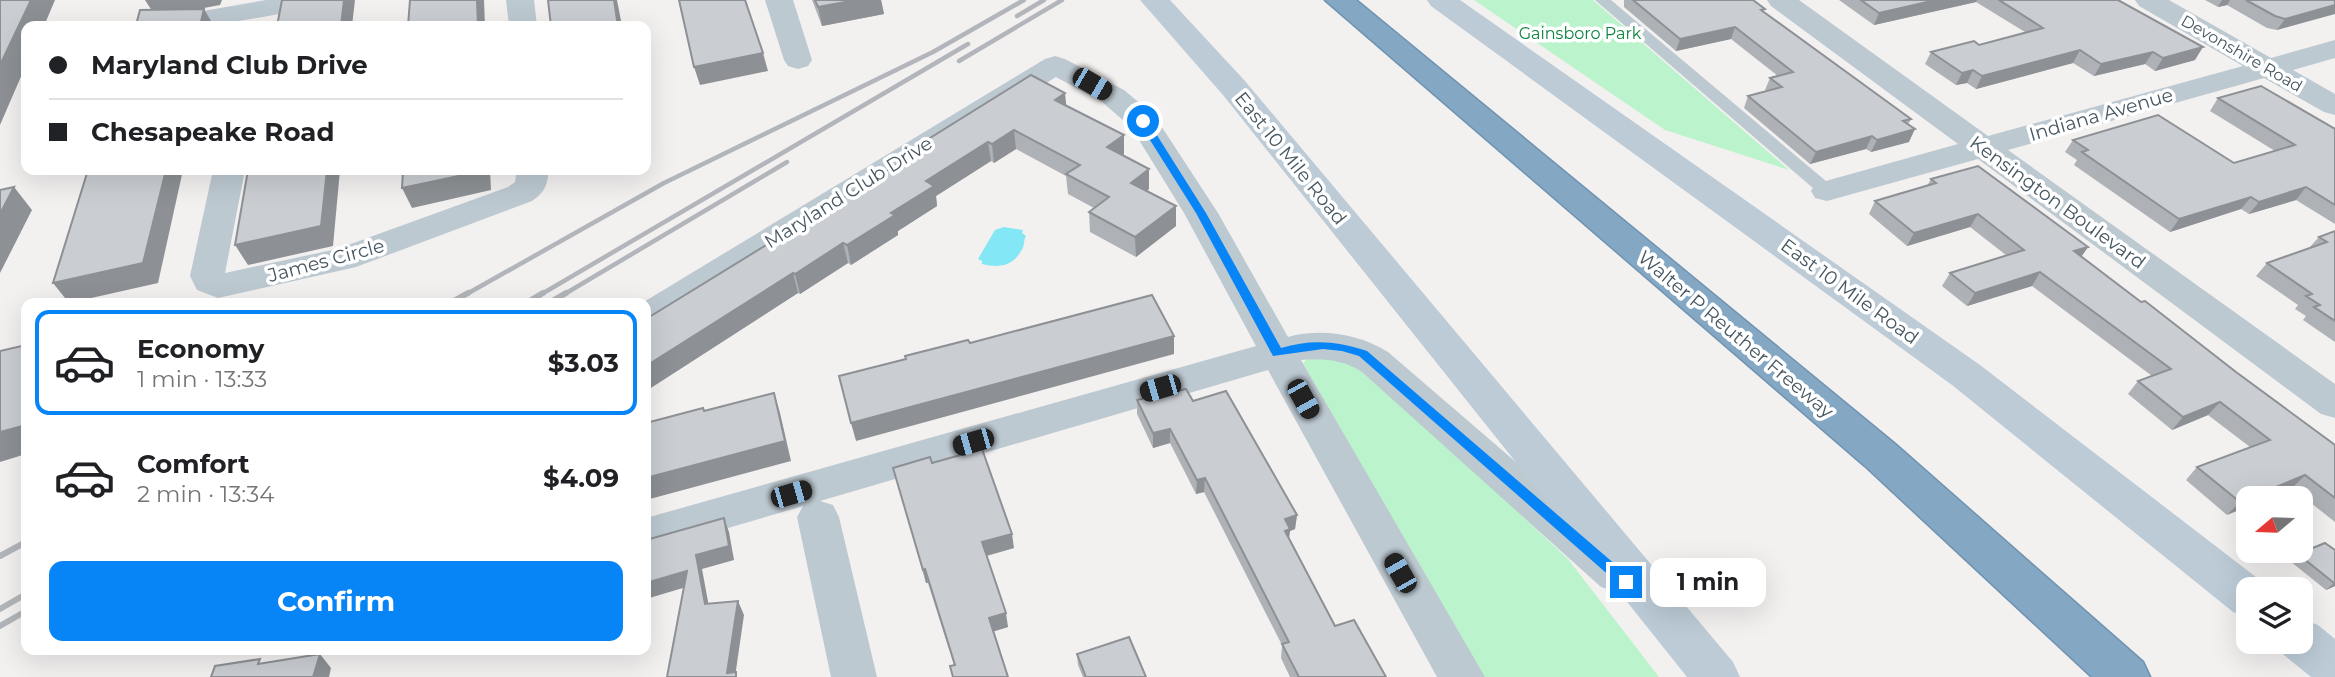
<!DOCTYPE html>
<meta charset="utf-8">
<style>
:root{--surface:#fff;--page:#f6f6f6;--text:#202124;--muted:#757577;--line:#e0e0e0;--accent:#0784f6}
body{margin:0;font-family:Montserrat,sans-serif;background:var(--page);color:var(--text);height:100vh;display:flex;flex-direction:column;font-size:26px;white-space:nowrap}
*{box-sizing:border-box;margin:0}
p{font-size:23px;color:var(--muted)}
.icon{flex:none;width:38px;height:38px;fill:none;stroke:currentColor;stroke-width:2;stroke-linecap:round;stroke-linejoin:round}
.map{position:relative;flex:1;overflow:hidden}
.details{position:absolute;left:21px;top:298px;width:630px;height:357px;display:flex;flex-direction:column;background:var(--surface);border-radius:14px;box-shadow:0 7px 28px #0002}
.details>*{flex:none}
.guide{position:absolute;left:21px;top:21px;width:630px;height:154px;border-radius:14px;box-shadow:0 7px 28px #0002;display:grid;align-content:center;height:154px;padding:0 28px;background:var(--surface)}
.needle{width:46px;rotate:251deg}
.fabs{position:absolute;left:2236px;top:486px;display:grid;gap:14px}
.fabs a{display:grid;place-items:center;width:77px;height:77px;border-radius:14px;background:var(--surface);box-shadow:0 7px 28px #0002;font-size:35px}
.end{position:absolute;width:32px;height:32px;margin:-16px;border:9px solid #0784f6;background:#fff;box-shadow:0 0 0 4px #fff}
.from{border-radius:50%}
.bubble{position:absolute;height:49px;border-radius:14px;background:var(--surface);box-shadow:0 7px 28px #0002;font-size:23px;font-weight:700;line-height:49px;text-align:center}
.car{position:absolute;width:21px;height:42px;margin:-21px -10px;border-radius:9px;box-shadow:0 0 5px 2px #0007;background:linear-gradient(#222 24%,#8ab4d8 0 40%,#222 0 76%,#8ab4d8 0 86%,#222 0)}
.guide b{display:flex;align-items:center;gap:24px;height:66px;font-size:26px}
.guide b+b{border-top:2px solid var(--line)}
.guide i{width:18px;height:18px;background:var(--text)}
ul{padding:12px 0 0;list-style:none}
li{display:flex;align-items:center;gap:21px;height:105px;margin:0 14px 10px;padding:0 14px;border:4px solid transparent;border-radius:14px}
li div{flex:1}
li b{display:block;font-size:26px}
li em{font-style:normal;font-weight:700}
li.on{border-color:var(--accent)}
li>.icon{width:63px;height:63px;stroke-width:1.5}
.primary-button{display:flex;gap:14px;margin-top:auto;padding:14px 28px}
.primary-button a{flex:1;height:80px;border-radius:14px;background:var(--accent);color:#fff;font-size:28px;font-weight:700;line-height:80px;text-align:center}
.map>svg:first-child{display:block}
.green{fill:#bbf4cc}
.water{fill:#84e7f5}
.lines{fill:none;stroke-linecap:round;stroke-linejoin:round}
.highway-casing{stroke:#6f93b0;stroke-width:3}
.lane{fill:#bdc9d1;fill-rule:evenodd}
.street{fill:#bdc9d1;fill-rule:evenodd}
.secondary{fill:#bccbd6;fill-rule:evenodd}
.highway{fill:#84a8c4;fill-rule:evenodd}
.rail-far1{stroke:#b2b6bb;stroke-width:4.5}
.rail{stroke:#b2b6bb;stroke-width:6}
.wall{fill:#aeb1b5}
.shaded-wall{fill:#8d9094}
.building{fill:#caced3;stroke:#8d9094;stroke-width:2}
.route{fill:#0784f6}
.labels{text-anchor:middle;stroke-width:7;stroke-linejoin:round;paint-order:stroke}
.far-park-label{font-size:16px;fill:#0e843f;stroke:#fff}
.far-street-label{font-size:16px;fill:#465660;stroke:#fff}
.street-label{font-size:19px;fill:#465660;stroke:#fff}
</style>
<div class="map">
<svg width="2335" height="677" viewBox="0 0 2335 677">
<rect width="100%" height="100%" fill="#f3f0f0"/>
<g class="green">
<path d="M1474,0H1593L1789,170L1665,130Z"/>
<path d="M1327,356L1367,370L1568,559L1659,677H1483L1303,363L1308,358Z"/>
</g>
<path class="water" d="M1004,227L1023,230L1022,233L1026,236C1023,241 1025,246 1021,251C1012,267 998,268 982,264V261L978,259L995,230Z"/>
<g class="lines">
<defs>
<path id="highway" d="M1325,0H1356L1895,444L2143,662L2150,677H2092L1865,466Z"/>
</defs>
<use href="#highway" class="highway-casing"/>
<path class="lane" d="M1595,0H1611L1833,187L1836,191L1833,195H1821Z"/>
<g class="street">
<path d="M266,0H328L324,6L314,8L210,26H149L153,20L163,18Z"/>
<path d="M506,0H534L537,26H509Z"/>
<path d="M765,0H793L812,60L808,66L798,69L788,66L784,60Z"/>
<path d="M1767,0H1799L1988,136L2243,66L2139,6L2135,0H2169L2271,58L2335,40V58L2293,70L2335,94V115L2324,112L2264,78L2008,150L2335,384V418L2321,414L1978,159L1827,201L1815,198L1811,191L1815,184L1958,144L1771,6Z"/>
<path d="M1055,56L1065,59L1124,90L1154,115L1218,213L1288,337C1321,328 1359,334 1388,352L1631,561L1638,574L1631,587L1616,592L1601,587L1362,372C1342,359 1324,359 1301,360L1485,677H1437L1268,370L820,501L833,505L839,517L877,677H831L797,517L803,506L646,552V518L1256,346L1184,213L1131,127L1102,102L1056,77L659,326L646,329V303H642L1045,59Z"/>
<path d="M213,170H245L225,273L337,249L508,187L515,182L517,170H549C547,186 545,192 532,201L356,267L218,298L197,290L190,276Z"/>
</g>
<g class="secondary">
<path d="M1140,0H1170L1245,81L1733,662L1740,677H1687L1223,95Z"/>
<path d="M1427,0H1460L1980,365L2265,584L2268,590H2249V617L2233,612L1952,385L1431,6Z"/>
<path d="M2301,619L2318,625L2335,639V677H2311L2284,655L2278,642H2301Z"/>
</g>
<use href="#highway" class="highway"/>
<g class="rail-far1">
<path d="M1017,16L1044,0"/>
<path d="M959,61L1062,0"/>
<path d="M465,295L664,183L933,52L1024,0"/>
<path d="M540,295L968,44"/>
<path d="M563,295L787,162"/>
</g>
<g class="rail">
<path d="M450,303L468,293"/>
<path d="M526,303L543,293"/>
<path d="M549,303L566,293"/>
<path d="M0,556L26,542"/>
<path d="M0,609L26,594"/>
<path d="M0,626L26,611"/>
</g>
</g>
<g class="wall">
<path d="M812,0H881L884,14L822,26Z"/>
<path d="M1624,0H1753L1764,12L1911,119L1908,125L1909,142L1871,152L1866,149L1810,164L1744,108L1748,96L1767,91L1765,90L1770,78L1778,76L1731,39L1676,51L1624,7Z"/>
<path d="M1839,0H2118L2195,60L2155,71L2145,64L2094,76L2073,63L1976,89L1967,83L1956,85L1925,64L1931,52L1979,45L2025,32L1976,2L1874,25Z"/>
<path d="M2205,0H2335L2277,30L2267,28L2227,5L2218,7Z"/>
<path d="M2218,98L2335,129V224L2296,200L2249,214L2241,209L2170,232L2074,165L2077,160L2065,152L2073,140L2234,163L2275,151L2210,111Z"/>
<path d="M1066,105L1124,154L1123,156L1149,169V189L1147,191L1176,226L1136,257L1090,232L1089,212L1094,208L1068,194L1066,176L1016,149L994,163L991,161L936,196L937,206L898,231V235L851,265L848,263L800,294L798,293L646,391L915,153L914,148Z"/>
<path d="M1931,179L2088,247L2081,257L2335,445V522L2292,488L2267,499H2249L2227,515L2186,480L2197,467L2250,447L2208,415L2172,430L2128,394L2138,381L2152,376L2032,286L1967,306L1942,286L1950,273L2006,255L1970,227L1907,246L1869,214L1875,201L1927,186Z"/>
<path d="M2335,231V342L2303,320L2306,316L2295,309L2298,305L2256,276L2267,263L2309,248L2319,237Z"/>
<path d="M1137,400L1193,401L1297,515L1295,529L1290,531L1289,539L1335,626L1386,677H1290L1281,658L1282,645L1204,492L1196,494L1170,443L1153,448L1137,414Z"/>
<path d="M932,463L1014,548L987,556L1008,627L994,631L1008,677H953L950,666L954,665L928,583H926L893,468Z"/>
<path d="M2335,550V586L2326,590L2290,561L2298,554Z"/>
<path d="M1077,654L1146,677H1083L1078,665Z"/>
</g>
<g class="shaded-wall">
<path d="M31,0H55L44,26H26V65L0,125V65Z"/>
<path d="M145,0H222L220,5L156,17Z"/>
<path d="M344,0H355L352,26H341Z"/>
<path d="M477,0H484L485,26H478Z"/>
<path d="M614,0H617L622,26H618Z"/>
<path d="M856,0H881L884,14L822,26L818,7Z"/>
<path d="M1936,0H1977L1976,2L1874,25L1879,13Z"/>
<path d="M2222,0H2230L2227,5L2218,7Z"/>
<path d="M2335,5V14L2277,30L2285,19Z"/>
<path d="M204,9L214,26H200Z"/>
<path d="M1735,27L1731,39L1676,51L1680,39Z"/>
<path d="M2203,47L2195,60L2155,71L2163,58Z"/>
<path d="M2080,50L2073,63L1976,89L1982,76Z"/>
<path d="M2153,52L2145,64L2094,76L2101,64Z"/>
<path d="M763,53L768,71L700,85L694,67Z"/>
<path d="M1973,70L1967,83L1956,85L1962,73Z"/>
<path d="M1065,93L1067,113L1055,100Z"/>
<path d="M1915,129L1909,142L1871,152L1877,140Z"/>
<path d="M1014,130L1016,149L994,163L992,144Z"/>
<path d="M1124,135V154L1107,167V147Z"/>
<path d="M1872,136L1866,149L1810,164L1816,152Z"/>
<path d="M988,142L991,161L936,196L937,206L898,231V235L851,265L847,245L891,213L926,181Z"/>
<path d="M1149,169V189L1131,202V183Z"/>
<path d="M166,170H183L158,283L69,303L53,283Z"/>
<path d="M327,170H340L333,246L248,265L235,245Z"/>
<path d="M482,170H490L491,190L412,208L402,188Z"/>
<path d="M14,187L32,210L0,273V214Z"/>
<path d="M2306,187L2296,200L2249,214L2259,202Z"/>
<path d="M2251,197L2241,209L2170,232L2179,219Z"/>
<path d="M1176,206V226L1136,257L1135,237Z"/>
<path d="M1978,214L1970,227L1907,246L1914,233Z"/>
<path d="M843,243L848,263L800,294L795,274Z"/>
<path d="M2088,247L2079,260L2074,251Z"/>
<path d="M2040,272L2032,286L1967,306L1975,293Z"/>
<path d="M793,273L798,293L646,391V366Z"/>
<path d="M1174,336V354L856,441L851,423Z"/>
<path d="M774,393L780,413L791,461L646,500V478Z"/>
<path d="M2220,402L2208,415L2172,430L2183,417Z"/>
<path d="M26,425V454L0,462V432Z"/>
<path d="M1170,429V443L1153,448V433Z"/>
<path d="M2305,475L2292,488L2267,499H2249V506L2227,515L2240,502Z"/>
<path d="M1205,478L1204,492L1196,494L1197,480Z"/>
<path d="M1297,515L1295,529L1290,531L1288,543L1283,545L1285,519Z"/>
<path d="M724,518L729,532L734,560L702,569L711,618L705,604L696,555Z"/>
<path d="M1012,534L1014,548L985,556L982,542Z"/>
<path d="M925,569L928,583H926L923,570Z"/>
<path d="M687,571L693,585L646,599V583Z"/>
<path d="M2335,582V586L2326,590L2334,583Z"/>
<path d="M738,601L744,615L735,677L727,673Z"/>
<path d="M1006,613L1008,627L992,632L989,618Z"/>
<path d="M320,654L331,668L329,677H313Z"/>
</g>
<g class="building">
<path d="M0,0H31L0,65Z"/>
<path d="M282,0H344L341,26H277Z"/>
<path d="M410,0H477L478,26H408Z"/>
<path d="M548,0H614L618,26H551Z"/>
<path d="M679,0H745L763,53L694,67Z"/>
<path d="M815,0H856L818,7Z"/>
<path d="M1633,0H1753L1765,9L1761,10L1911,119L1903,121L1915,129L1877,140L1872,136L1816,152L1748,96L1782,87L1770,78L1793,72L1735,27L1680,39Z"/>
<path d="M1861,0H1936L1879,13Z"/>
<path d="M1999,0H2118L2203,47L2163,58L2153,52L2101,64L2080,50L1982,76L1973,70L1962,73L1931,52L1974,41L1979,45L2043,28Z"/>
<path d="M2246,0H2335V5L2285,19L2275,16Z"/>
<path d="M204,9L200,26H133L136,25L140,10Z"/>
<path d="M1031,75L1065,93L1055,100L1124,135L1107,147L1149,169L1131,183L1176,206L1135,237L1089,212L1109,197L1066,174L1080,165L1014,130L992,144L988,142L926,181L934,186L891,213L895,215L847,245L843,243L795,274L793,273L646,366V319L919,151L914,148Z"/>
<path d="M2261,86L2335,129V205L2306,187L2259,202L2251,197L2179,219L2082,152L2088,150L2073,140L2158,115L2234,163L2295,145L2218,98Z"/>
<path d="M1978,166L2088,247L2074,251L2141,302L2145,301L2236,372L2335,445V498L2305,475L2240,502L2197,467L2270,440L2220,402L2183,417L2138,381L2171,369L2040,272L1975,293L1950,273L2024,250L1978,214L1914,233L1875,201L1936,183L1931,179Z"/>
<path d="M88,170H166L143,263L53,283Z"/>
<path d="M248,170H327L321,226L235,245Z"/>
<path d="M403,170H482V171L402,188Z"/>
<path d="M14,187L0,214V190Z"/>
<path d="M2335,231V321L2314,307L2320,305L2306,296L2312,294L2267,263L2327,242L2319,237Z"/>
<path d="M1152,295L1174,336L851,423L839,376L906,359L905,356L968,340L970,343Z"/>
<path d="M26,345V425L0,432V351Z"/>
<path d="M1186,389L1193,401L1226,391L1297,515L1285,519L1290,529L1285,531L1335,626L1354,620L1386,677H1299L1282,644L1289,642L1205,478L1197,480L1170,429L1153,433L1137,400Z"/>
<path d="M774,393L785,441L646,478V423L703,408L704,411Z"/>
<path d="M982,449L1012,534L982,542L1006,613L989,618L1008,677H953L950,666L955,665L925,569L923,570L893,468L930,457L932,463Z"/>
<path d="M724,518L729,546L696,555L705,604L738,601L727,673L736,672V677H667L687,571L646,583V540Z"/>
<path d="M2325,543L2335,550V582L2334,583L2298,554Z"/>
<path d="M1129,637L1146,677H1086L1077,654Z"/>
<path d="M320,654L313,677H211L215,666L260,659L258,664Z"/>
</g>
<path class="route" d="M1143,118L1148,121L1206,213L1281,348C1311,339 1337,341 1367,351L1631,578V586H1621L1359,356L1342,351L1323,349L1273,356L1196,213L1138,121Z"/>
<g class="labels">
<g class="far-park-label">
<text x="1580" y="39">Gainsboro Park</text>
</g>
<g class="far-street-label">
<text transform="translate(2242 53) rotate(30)" y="6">Devonshire Road</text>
</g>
<g class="street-label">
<text transform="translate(2101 114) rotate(-16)" y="7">Indiana Avenue</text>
<text transform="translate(1291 158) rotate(51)" y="7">East 10 Mile Road</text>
<text transform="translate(848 192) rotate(-32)" y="7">Maryland Club Drive</text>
<text transform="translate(2058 202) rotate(36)" y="7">Kensington Boulevard</text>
<text transform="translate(326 260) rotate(-15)" y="7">James Circle</text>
<text transform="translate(1850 291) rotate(36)" y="7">East 10 Mile Road</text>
<text transform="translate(1736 334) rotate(40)" y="7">Walter P Reuther Freeway</text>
</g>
</g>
</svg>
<div class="fabs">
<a><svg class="needle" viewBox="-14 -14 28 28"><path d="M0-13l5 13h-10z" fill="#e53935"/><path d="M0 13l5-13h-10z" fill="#757577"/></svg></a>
<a><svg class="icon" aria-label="layers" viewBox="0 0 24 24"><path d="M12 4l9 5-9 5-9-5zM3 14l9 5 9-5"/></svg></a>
</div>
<i class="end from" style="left:1143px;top:121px"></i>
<i class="end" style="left:1626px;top:582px"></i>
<div class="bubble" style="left:1650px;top:558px;width:116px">1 min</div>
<i class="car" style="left:1092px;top:84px;rotate:120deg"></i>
<i class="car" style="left:1160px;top:388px;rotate:254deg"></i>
<i class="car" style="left:1303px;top:399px;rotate:151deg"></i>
<i class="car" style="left:973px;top:442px;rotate:254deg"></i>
<i class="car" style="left:791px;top:494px;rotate:74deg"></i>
<i class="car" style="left:1400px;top:573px;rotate:330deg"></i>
<div class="guide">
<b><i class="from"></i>Maryland Club Drive</b>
<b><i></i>Chesapeake Road</b>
</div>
<section class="details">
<ul>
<li class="on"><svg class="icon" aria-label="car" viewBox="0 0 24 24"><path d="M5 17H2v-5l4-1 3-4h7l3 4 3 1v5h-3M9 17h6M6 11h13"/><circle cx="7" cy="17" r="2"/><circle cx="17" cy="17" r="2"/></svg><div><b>Economy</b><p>1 min · 13:33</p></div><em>$3.03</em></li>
<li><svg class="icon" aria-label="car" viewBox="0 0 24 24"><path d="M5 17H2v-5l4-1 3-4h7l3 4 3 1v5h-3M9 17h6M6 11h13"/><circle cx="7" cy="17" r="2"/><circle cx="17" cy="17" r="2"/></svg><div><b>Comfort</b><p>2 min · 13:34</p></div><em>$4.09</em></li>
</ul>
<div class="primary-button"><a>Confirm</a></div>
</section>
</div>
